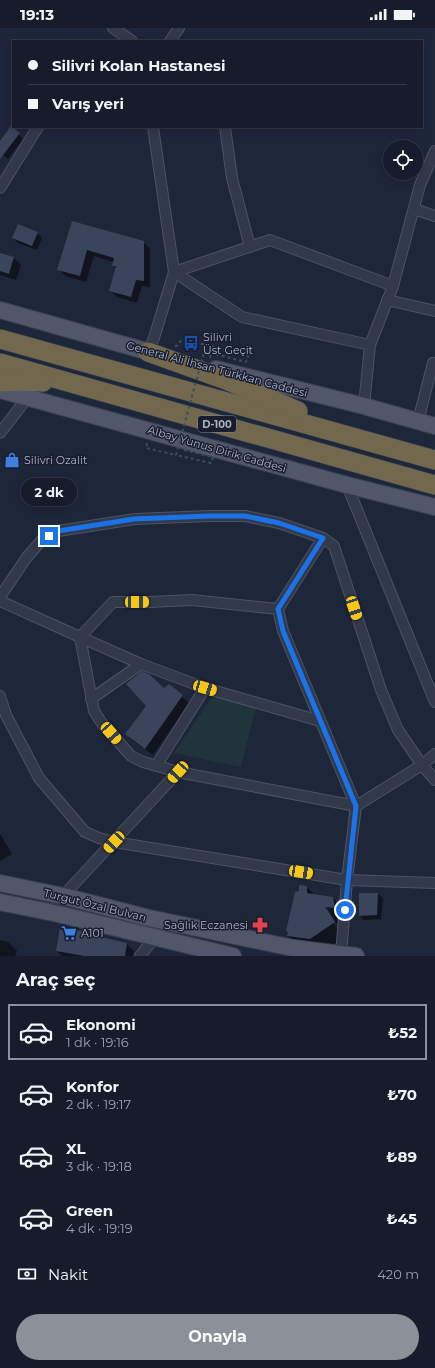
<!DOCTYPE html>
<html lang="tr">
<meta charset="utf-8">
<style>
:root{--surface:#161c2c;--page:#232938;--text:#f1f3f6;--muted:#9ea1a9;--line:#353a48;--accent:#8c9099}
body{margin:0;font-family:Montserrat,sans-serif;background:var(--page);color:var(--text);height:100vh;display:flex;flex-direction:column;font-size:15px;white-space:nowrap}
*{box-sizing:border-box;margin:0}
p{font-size:13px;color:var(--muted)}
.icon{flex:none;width:22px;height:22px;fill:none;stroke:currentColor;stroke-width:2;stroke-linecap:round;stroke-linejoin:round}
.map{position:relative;height:928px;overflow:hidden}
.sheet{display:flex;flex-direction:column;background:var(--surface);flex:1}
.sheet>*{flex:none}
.guide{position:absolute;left:12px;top:12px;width:411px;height:88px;border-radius:0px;box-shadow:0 2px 10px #0003,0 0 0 1px var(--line);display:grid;align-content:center;height:88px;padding:0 16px;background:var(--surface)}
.buttons{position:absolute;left:383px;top:112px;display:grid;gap:8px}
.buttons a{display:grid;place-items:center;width:40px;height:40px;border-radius:50%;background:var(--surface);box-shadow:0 2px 10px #0003,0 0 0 1px var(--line);font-size:20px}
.end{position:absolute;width:18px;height:18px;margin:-9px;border:5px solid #1a73e8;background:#fff;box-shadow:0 0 0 2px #fff}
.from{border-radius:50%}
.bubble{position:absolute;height:28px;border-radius:14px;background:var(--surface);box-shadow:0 2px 10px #0003,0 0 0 1px var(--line);font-size:13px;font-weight:700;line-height:28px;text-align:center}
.car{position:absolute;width:12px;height:24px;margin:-12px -6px;border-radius:5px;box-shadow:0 0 3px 1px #0007;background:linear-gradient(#f5c518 24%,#345 0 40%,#f5c518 0 76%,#345 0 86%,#f5c518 0)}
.guide b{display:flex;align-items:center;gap:14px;height:38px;font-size:15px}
.guide b+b{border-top:1px solid var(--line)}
.guide i{width:10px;height:10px;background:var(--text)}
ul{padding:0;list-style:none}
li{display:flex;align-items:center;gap:12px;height:56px;margin:0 8px 6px;padding:0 8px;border:2px solid transparent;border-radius:0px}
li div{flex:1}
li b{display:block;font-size:15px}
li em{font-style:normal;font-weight:700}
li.current{border-color:var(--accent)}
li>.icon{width:36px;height:36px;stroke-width:1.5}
h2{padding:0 16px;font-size:18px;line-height:48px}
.pay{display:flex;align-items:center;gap:10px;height:44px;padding:0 16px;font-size:15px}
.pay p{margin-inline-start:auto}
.action{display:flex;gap:8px;margin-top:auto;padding:8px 16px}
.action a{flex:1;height:46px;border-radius:24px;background:var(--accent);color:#fff;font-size:16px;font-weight:700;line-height:46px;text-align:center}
.status{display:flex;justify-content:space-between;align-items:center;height:28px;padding:0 20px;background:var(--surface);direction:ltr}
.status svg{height:11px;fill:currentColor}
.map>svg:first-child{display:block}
.green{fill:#20343b}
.shadow{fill:#0007;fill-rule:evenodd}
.building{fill:#3a445a}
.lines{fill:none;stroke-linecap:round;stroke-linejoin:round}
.street-casing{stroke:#4c5365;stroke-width:12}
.primary-casing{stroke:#3b4253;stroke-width:18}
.highway-casing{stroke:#3a4051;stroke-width:20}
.path{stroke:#3b5055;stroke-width:2;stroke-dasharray:3 3;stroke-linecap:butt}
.street{stroke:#32394a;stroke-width:10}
.primary{stroke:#50576a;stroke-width:16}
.highway{stroke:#71684e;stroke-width:19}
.path-bridge{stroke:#3b5055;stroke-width:2;stroke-dasharray:3 3;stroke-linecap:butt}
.route{stroke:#1a73e8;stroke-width:5}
.labels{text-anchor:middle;stroke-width:3;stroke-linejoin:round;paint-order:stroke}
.shield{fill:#181e2e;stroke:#808699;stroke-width:1}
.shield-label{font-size:10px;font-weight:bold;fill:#acb3c7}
.poi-label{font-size:11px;fill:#acb3c7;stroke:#181e2e;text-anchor:start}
.street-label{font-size:11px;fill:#acb3c7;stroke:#181e2e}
</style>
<div class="status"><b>19:13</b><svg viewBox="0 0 49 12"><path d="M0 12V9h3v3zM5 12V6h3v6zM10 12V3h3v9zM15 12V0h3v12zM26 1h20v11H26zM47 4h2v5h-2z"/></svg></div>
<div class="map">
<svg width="435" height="928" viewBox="0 0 435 928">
<rect width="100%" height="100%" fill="#1e263a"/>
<path class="green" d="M213,668L256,679L241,739L174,725Z"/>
<g class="shadow">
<path d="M19,106L23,111L8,131L0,124V114Z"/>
<path d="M72,194L143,214L150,220V259L142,258L137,275L117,269L110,262L116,240L113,237L114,234L94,228L86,254L65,248L59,241Z"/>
<path d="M37,205L42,210L37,222L18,215L13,210Z"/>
<path d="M0,226L14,230L21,237L16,252L0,247Z"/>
<path d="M169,657L189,675L153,727L133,713L126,706L147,678Z"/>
<path d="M0,806L12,826L0,833Z"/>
<path d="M300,858L307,859L316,868L333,870L346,883L347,893L337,891L347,907L323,924L301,920L288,908L300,863ZM324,878H326L338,898L336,899Z"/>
<path d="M360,866H378L383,870L381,891L364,892L360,888Z"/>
<path d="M92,906L94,908L127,916L134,923L133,928H62L57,923Z"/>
<path d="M0,912L8,914L17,923L15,928H0Z"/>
</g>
<g class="building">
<path d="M11,98L20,105L0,131V113Z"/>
<path d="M72,193L144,213V253L136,252L131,269L109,263L116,238H112L114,230L87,222L80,248L57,242Z"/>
<path d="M18,196L38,204L32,218L12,210Z"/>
<path d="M0,225L14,229L9,246L0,243Z"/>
<path d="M142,643L149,646L164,660L169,656L183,667L145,721L125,706L146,678L126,656Z"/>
<path d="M299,857L307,858V865L333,869L335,880L325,879L335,894L310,911L287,908L288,904L286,903L295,864L299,863Z"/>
<path d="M359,865H378L377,887L359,888Z"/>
<path d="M60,899L92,905V907L127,915L125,928H84L56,923Z"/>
</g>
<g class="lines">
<defs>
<g id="street">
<path d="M113,0L132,13"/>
<path d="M170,13L179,0"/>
<path d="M225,99L232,150L250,219"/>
<path d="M0,160L38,99"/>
<path d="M414,181L435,188"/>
<path d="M174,244L270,212L393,258"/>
<path d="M174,244L242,289L370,317"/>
<path d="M387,272L435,283"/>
<path d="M148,324L154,310L174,244L153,99"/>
<path d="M364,378L370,317L393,258L420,157L435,123"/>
<path d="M418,393L433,335H435"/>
<path d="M0,405L28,369"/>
<path d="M347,457L435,674"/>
<path d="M0,569L27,529L41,513L58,503L135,491L209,488H245L279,495L323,510L334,518L381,662L398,702L422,737L435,752"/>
<path d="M0,573L80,609L141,636L205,660L320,693"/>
<path d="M278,581L323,510"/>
<path d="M0,668L6,687L39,750L85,804L99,810L114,814L347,852L435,855"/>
<path d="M91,671L141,636"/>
<path d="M156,738L205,660"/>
<path d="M54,885L63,868L178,744"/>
<path d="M341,926L347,852L356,778L283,603L278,581L192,572L150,574H113L80,609L94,683L101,694L131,728L143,734L178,744L356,778L422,737L435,726"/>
<path d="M140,928L155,909"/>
</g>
<g id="primary">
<path d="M0,282L160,327"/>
<path d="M216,341L364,378L435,398"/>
<path d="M0,362L347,457L435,479"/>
<path d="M0,855L63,868L149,890L293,920L356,928"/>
<path d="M0,874L54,885L233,928"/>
</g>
<g id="highway">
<path d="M0,311L435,432"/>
<path d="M148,324L226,352L298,383"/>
<path d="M0,335L435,457"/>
<path d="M0,354L20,353L43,354"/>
</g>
</defs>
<use href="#street" class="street-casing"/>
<use href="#primary" class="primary-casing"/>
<use href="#highway" class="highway-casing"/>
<g class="path">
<path d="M175,318H177L182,311L206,317"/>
<path d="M210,330L211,325"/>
<path d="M147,415L146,420L176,427"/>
</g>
<use href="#street" class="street"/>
<use href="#primary" class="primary"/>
<use href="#highway" class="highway"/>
<path class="path-bridge" d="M184,422L213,429L211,435L176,427L206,317L248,328L246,334L211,325"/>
</g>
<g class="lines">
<path class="route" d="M49,508L58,503L134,491L209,488H245L279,495L323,510L278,581L283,603L356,778L345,882"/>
</g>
<defs>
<symbol id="bus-bare" viewBox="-9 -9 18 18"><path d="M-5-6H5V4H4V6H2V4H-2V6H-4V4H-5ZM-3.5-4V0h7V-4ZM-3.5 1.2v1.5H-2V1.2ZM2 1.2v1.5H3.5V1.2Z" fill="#1a4fb4" stroke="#181e2e" stroke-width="2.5" paint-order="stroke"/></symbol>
<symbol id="shop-bare" viewBox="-9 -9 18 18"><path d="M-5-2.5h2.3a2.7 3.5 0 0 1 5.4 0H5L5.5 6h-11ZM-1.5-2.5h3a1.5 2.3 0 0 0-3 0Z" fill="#3f7fe0" stroke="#181e2e" stroke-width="2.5" paint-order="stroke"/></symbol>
<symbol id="pharmacy-bare" viewBox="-9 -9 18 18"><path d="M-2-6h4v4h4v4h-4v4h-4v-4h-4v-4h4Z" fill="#e0444e" stroke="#181e2e" stroke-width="2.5" paint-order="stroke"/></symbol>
<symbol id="supermarket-bare" viewBox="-9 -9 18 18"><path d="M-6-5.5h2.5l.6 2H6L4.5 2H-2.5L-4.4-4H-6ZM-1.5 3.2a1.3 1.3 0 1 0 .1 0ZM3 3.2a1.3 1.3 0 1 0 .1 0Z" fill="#3f7fe0" stroke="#181e2e" stroke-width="2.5" paint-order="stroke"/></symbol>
</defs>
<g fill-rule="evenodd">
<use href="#bus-bare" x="180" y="304" width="22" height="22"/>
<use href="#shop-bare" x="1" y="421" width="22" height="22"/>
<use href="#pharmacy-bare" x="249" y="886" width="22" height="22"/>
<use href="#supermarket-bare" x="58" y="894" width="22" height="22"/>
</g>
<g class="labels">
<rect class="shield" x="198" y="388" width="38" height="16" rx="3"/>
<g class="shield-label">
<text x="217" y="400">D-100</text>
</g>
<g class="poi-label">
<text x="203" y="313">Silivri<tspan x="203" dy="13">Üst Geçit</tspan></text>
<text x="24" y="436">Silivri Ozalit</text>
<text x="248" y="901" text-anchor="end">Sağlık Eczanesi</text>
<text x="81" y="909">A101</text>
</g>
<g class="street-label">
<text transform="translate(217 341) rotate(15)" y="4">General Ali İhsan Türkkan Caddesi</text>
<text transform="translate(217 421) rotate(16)" y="4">Albay Yunus Dirik Caddesi</text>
<text transform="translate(95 877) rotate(14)" y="4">Turgut Özal Bulvarı</text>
</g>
</g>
</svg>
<div class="buttons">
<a><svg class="icon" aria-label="locate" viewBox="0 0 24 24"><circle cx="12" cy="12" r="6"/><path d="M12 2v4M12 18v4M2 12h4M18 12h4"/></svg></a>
</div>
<i class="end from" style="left:345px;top:882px"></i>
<i class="end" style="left:49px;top:508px"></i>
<div class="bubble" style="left:21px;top:450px;width:56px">2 dk</div>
<i class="car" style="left:137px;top:574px;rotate:90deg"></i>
<i class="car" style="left:354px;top:580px;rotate:162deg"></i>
<i class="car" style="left:205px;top:660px;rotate:106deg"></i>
<i class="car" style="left:111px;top:705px;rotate:139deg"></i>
<i class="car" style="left:178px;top:744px;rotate:222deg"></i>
<i class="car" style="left:114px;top:814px;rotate:223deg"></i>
<i class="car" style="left:301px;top:844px;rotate:99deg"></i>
<div class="guide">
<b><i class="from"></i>Silivri Kolan Hastanesi</b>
<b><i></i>Varış yeri</b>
</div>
</div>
<section class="sheet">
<h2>Araç seç</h2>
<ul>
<li class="current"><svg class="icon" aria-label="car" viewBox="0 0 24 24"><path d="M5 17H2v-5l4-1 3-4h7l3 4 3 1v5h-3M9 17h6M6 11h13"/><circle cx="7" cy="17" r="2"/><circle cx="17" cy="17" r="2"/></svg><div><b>Ekonomi</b><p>1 dk · 19:16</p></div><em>₺52</em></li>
<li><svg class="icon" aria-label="car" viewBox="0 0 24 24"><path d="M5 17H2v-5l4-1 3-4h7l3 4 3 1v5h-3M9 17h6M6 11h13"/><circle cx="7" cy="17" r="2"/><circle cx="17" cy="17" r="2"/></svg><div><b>Konfor</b><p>2 dk · 19:17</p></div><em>₺70</em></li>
<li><svg class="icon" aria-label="car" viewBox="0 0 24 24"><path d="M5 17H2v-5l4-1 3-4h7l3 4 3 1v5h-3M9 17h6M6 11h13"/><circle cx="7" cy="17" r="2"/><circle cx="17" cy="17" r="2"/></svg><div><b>XL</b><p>3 dk · 19:18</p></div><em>₺89</em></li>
<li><svg class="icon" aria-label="car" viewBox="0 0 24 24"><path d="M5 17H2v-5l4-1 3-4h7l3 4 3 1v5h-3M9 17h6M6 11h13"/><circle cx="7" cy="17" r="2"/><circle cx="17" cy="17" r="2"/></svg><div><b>Green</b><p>4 dk · 19:19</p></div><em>₺45</em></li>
</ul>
<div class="pay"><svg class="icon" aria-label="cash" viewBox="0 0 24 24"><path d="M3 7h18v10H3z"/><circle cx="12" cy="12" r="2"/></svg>Nakit<p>420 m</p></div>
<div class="action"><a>Onayla</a></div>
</section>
